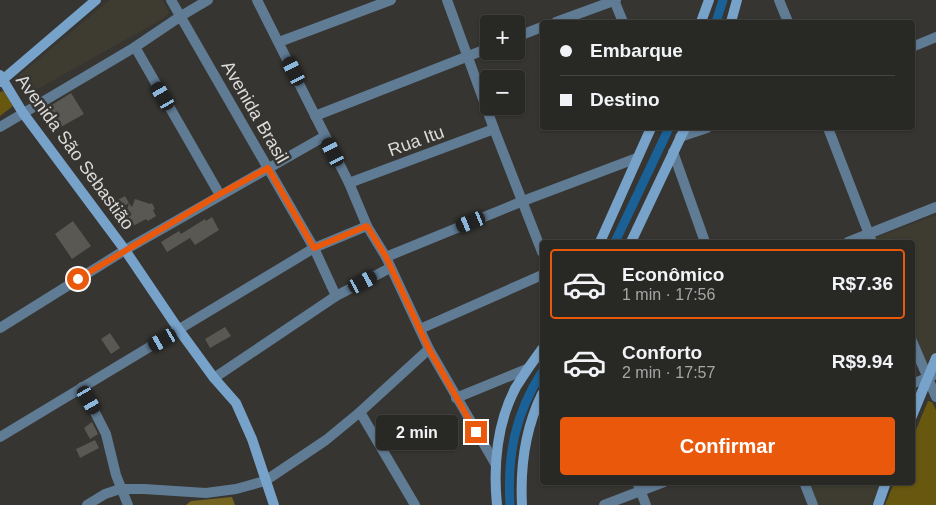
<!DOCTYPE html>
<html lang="pt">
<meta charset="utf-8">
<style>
:root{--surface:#282825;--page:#30302d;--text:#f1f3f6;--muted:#a5a6a7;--line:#444442;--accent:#ea580c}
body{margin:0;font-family:Arial,sans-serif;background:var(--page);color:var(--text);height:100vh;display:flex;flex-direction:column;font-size:19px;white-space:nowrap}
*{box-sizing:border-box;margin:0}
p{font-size:16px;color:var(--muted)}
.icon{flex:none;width:28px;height:28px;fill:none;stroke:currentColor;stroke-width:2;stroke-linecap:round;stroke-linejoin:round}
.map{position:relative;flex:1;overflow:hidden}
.details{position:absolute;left:540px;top:240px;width:375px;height:245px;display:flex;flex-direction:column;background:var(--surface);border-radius:5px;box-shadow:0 1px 4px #0004,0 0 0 1px var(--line)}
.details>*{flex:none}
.hud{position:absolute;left:540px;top:20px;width:375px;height:110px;border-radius:5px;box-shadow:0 1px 4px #0004,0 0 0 1px var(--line);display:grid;align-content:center;height:110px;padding:0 20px;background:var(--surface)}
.fabs{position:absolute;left:480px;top:15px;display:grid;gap:10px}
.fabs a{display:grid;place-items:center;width:45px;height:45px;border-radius:5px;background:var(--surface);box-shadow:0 1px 4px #0004,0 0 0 1px var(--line);font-size:25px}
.end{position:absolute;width:22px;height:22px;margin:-11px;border:6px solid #ea580c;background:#fff;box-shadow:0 0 0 2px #fff}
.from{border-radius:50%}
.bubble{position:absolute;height:35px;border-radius:5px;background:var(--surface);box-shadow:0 1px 4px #0004,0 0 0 1px var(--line);font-size:16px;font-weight:800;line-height:35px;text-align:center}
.car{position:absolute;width:15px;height:30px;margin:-15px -8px;border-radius:6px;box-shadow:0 0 4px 1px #0007;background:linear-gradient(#222 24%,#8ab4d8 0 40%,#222 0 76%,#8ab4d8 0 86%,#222 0)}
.hud b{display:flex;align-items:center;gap:18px;height:48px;font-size:19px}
.hud b+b{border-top:1px solid var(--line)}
.hud i{width:12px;height:12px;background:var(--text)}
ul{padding:9px 0 0;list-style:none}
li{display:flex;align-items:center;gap:15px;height:70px;margin:0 10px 8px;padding:0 10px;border:2px solid transparent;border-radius:5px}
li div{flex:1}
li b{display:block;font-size:19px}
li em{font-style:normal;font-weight:800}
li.selected{border-color:var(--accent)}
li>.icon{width:45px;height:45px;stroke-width:1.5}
.primary-button{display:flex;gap:10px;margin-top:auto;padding:10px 20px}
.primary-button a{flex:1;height:58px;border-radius:5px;background:var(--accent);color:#fff;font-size:20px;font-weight:800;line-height:58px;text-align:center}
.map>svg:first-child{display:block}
.built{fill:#3e3c31}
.green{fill:#67570f}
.forest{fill:#746420}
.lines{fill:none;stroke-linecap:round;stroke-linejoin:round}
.canal{stroke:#196197;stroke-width:9}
.building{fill:#595853}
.street{stroke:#607b94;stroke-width:10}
.secondary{stroke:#77a2ca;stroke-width:10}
.route{stroke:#ea580c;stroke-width:6}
.labels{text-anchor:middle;stroke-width:5;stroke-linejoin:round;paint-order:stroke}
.street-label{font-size:18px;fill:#dcdbd9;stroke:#363531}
</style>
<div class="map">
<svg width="936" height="505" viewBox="0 0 936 505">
<rect width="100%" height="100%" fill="#363531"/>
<g class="built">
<path d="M110,0H162L169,13L164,18L29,94L16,78Z"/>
<path d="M936,215V351L927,373L913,335L912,242H877L875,238Z"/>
<path d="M808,483H881L872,505H818Z"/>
</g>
<g class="green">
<path d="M4,91L13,106L0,116V92Z"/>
<path d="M928,401L932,402L936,410V505H885L894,483L912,482L913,437Z"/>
</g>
<path class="forest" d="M232,497L235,505H186L191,501Z"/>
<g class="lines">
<g class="canal">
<path d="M716,22L723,0"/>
<path d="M615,242L669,128"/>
<path d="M510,505C507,455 515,414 542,372"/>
</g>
</g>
<g class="building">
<path d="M71,93L84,114L59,128L47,108Z"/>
<path d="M125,196L129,203L119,209L114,202Z"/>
<path d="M135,199L150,204L152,203L155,209L153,210L156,216L148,221L146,219L135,225L128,223L125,218L129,203L132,207Z"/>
<path d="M212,217L219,230L195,245L190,238L167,252L161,242L179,231L181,234L205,219L206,221Z"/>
<path d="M73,221L91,246L72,259L55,234Z"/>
<path d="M225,327L231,336L210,348L205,339Z"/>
<path d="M110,333L120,348L111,354L101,339Z"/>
<path d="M92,422L98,434L90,439L84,428Z"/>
<path d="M95,440L99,448L80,458L76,449Z"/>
</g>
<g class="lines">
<g class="street">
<path d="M171,0L314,248L336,296"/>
<path d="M257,0L349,183L367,226L386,257L429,349L496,465"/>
<path d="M447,0L494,129L542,252"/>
<path d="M614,0L623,22"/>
<path d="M779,0L788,22"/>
<path d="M556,22L616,0"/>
<path d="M516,37L542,27"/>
<path d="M279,42L391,0"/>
<path d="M135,47L220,195"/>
<path d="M912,47L936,37"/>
<path d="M315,116L489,48"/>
<path d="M0,127L135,47L181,16L208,0"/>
<path d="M828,128L872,242"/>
<path d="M680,137L707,128"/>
<path d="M673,152L705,242"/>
<path d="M349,183L494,129"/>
<path d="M848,242L936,207"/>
<path d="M386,257L523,201L637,158"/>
<path d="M0,328L125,250L325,136"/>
<path d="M420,329L542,275"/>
<path d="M912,341L936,397"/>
<path d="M214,378L336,296L390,268"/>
<path d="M912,384L936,374"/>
<path d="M82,387L106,434L116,475L128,505"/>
<path d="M456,398L527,369"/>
<path d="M360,412L415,505"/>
<path d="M0,437L314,248L367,226"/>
<path d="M637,482L646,505"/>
<path d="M804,482L813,505"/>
<path d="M87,505L105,494L120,489H144L206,493L236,489L265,481L326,440L360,412L429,349"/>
<path d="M604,505L664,482"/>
</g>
<g class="secondary">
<path d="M701,22L709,0"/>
<path d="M731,22L737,0"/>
<path d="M0,75L23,113L125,250L179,330L214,378L236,403L252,439L274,505"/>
<path d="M0,82L96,0"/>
<path d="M600,242L651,128"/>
<path d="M631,242L685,128"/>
<path d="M912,416L936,358"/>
<path d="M497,505C493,466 497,422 516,387C524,374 533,361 542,349"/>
<path d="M522,505C520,466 525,429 542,394"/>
<path d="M878,505L886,482"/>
</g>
</g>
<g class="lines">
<path class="route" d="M78,279L220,194L268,168L314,248L367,226L386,257L429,349L476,432"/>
</g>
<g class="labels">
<g class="street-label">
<text transform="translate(255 112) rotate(60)" y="6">Avenida Brasil</text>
<text transform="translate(416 141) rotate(-20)" y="6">Rua Itu</text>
<text transform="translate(75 152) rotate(54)" y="6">Avenida São Sebastião</text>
</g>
</g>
</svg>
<div class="fabs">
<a>+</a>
<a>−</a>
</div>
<i class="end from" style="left:78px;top:279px"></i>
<i class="end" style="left:476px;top:432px"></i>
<div class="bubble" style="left:376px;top:415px;width:82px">2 min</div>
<i class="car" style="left:294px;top:71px;rotate:334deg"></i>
<i class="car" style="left:163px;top:96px;rotate:330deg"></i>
<i class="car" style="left:333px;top:152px;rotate:333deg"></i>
<i class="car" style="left:471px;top:222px;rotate:248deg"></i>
<i class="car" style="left:363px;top:282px;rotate:62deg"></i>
<i class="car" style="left:163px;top:340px;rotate:240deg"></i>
<i class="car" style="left:89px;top:400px;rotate:150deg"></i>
<div class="hud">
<b><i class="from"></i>Embarque</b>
<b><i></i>Destino</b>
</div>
<section class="details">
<ul>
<li class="selected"><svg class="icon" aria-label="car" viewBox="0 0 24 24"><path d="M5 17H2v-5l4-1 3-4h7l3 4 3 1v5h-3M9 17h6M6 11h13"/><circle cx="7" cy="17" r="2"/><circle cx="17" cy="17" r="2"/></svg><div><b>Econômico</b><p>1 min · 17:56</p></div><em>R$7.36</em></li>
<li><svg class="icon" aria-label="car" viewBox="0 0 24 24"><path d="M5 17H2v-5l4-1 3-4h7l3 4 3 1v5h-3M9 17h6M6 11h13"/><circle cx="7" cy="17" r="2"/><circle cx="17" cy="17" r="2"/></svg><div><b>Conforto</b><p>2 min · 17:57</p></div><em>R$9.94</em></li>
</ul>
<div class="primary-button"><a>Confirmar</a></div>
</section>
</div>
